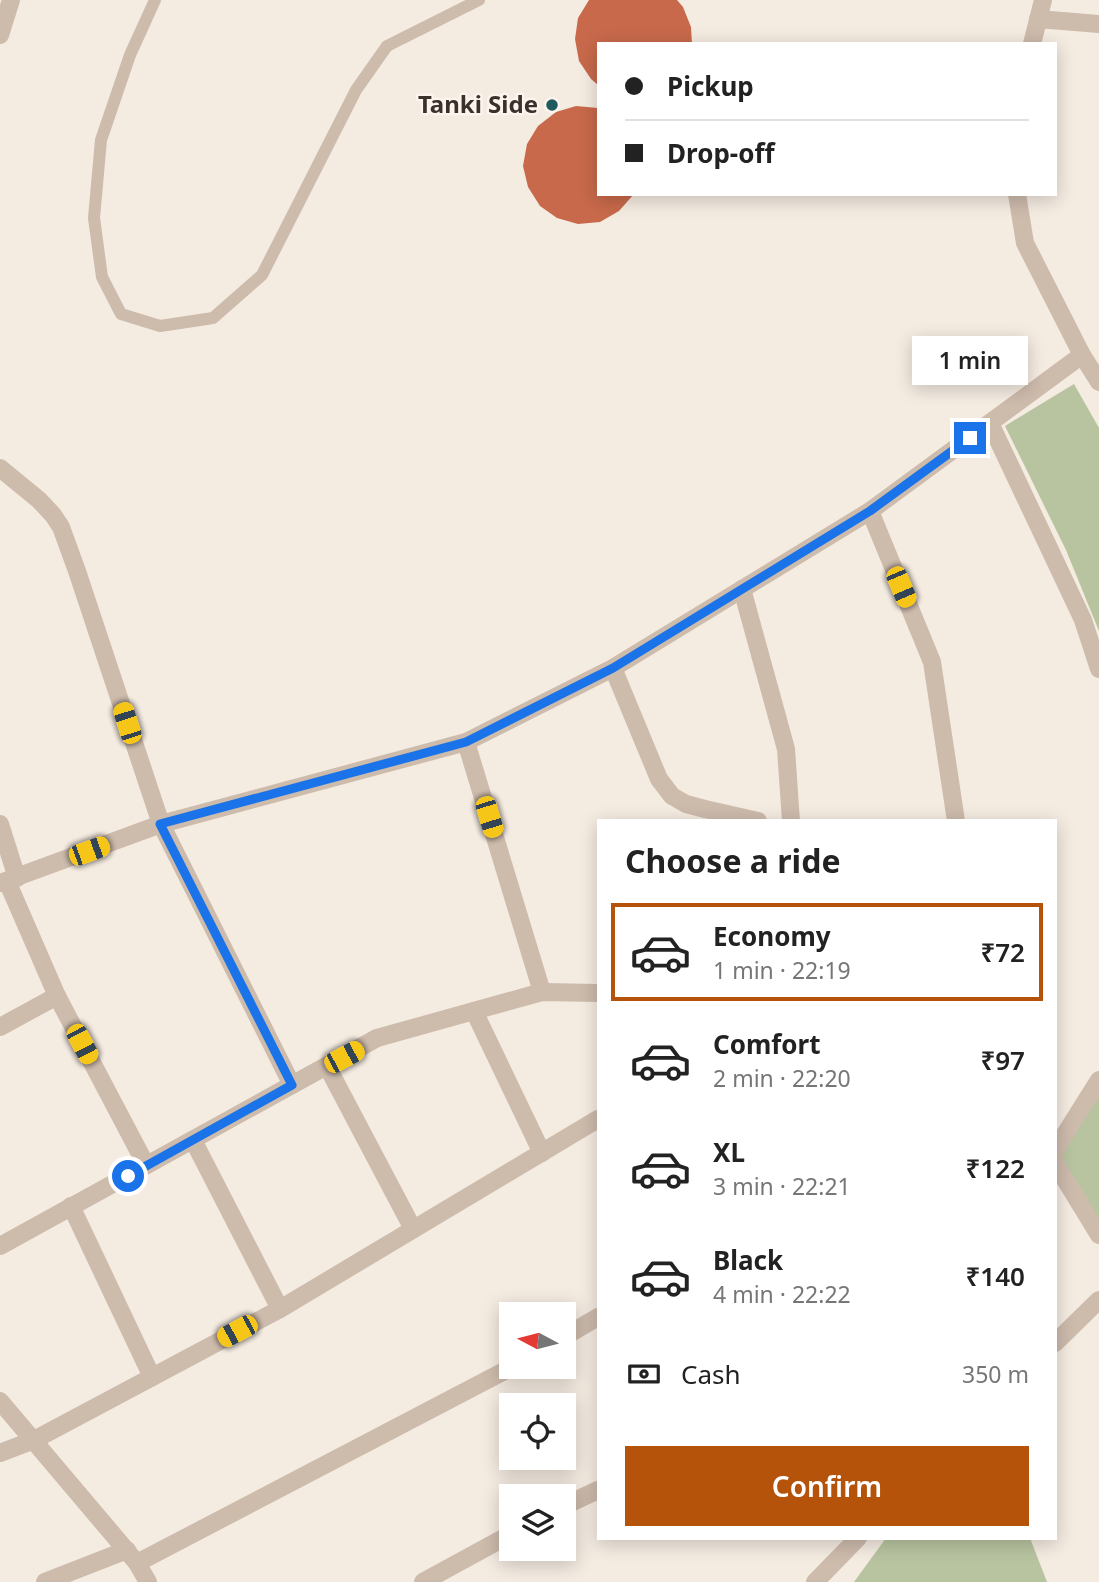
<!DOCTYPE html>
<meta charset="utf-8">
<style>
:root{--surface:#fff;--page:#f2f2f2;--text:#222;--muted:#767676;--line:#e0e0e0;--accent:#b45309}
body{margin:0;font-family:"Noto Sans",sans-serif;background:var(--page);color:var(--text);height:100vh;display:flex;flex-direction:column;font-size:26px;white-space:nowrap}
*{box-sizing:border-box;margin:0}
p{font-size:23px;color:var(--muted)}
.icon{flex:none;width:38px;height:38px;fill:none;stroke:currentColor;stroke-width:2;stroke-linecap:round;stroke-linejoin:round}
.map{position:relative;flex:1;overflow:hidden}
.drawer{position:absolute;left:597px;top:819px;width:460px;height:721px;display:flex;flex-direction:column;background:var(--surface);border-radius:0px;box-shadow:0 4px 18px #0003}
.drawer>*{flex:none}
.guide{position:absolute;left:597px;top:42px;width:460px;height:154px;border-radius:0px;box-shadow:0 4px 18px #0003;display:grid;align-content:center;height:154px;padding:0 28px;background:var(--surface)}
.needle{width:46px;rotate:277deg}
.tools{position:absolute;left:499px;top:1302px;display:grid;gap:14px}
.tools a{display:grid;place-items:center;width:77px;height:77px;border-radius:0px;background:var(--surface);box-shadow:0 4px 18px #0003;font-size:35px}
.end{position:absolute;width:32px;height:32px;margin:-16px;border:9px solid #1a73e8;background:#fff;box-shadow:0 0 0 4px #fff}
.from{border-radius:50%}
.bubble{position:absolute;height:49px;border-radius:0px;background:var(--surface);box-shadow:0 4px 18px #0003;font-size:23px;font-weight:600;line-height:49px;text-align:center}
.car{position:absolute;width:21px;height:42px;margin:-21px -10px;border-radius:9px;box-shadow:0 0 5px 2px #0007;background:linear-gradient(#f5c518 24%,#345 0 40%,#f5c518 0 76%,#345 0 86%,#f5c518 0)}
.guide b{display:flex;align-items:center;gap:24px;height:66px;font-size:26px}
.guide b+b{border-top:2px solid var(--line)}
.guide i{width:18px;height:18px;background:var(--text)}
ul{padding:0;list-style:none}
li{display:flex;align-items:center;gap:21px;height:98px;margin:0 14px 10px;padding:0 14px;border:4px solid transparent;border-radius:0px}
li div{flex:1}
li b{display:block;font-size:26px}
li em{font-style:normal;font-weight:600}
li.active{border-color:var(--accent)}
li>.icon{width:63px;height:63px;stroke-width:1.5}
h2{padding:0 28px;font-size:32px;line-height:84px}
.pay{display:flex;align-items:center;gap:18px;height:77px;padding:0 28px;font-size:26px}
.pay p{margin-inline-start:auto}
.cta{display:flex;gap:14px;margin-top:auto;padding:14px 28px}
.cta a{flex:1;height:80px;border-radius:0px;background:var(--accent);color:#fff;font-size:28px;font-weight:600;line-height:80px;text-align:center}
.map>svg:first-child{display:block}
.green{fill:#b8c4a0}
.building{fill:#c8694b}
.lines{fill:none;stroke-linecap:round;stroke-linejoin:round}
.service{stroke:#cdbbac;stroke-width:12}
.minor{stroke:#cdbbac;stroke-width:18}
.route{stroke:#1a73e8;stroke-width:9}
.poi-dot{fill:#1f5a5e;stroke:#fbf5ee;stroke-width:2.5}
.labels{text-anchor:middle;stroke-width:5;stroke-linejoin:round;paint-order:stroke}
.poi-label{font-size:24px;font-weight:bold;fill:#3b302b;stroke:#fbf5ee;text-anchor:end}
</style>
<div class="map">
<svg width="1099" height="1582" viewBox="0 0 1099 1582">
<rect width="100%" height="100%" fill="#f4ebe1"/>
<g class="green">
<path d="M1074,384L1099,428V631L1066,550L1005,426Z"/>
<path d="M1099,1089V1220L1056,1165Z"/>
<path d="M886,1538H1030L1047,1582H854Z"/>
</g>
<g class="building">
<path d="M589,0H677L683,7L691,27L692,44H598V85L591,79L579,61L575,39L578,18Z"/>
<path d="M576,106L598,108V194H634L619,211L600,222L578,224L557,218L540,206L528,187L523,166L527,144L538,126L556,112Z"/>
</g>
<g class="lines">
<path class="service" d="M155,0L130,55L101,140L94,218L102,277L121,314L160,326L213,318L262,275L356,90L387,46L479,0"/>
<g class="minor">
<path d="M1038,19L1099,24"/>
<path d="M0,35L11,0"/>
<path d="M1032,44L1043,0"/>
<path d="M1017,194L1025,243L1082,355L1099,382"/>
<path d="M990,423L1083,620L1099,669"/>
<path d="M0,468L39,500L53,515L61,527L77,571L161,824L292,1085"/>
<path d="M870,511L932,662L956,821"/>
<path d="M742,589L786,749L791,821"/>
<path d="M613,668L659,779L672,796L686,804L705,809L758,821"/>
<path d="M466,742L542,992"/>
<path d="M0,824L17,878"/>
<path d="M7,881L57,996L146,1165"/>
<path d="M0,883L161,824L466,742L613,668L870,511L1082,355"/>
<path d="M474,1011L542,1153"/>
<path d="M0,1027L57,996"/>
<path d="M327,1066L413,1229"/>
<path d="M193,1140L280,1309"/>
<path d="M1055,1150L1099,1080"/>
<path d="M1055,1163L1099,1235"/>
<path d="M71,1206L152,1377"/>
<path d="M0,1246L377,1038L542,992L598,993"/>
<path d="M564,1337L598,1317"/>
<path d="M1055,1343L1099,1300"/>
<path d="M0,1401L137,1563L148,1582"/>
<path d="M0,1453L34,1440L280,1309L598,1119"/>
<path d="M564,1506L598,1490"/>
<path d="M137,1563L512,1367"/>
<path d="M45,1582L127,1550"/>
<path d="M423,1582L511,1534"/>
<path d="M815,1582L858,1538"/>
</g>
</g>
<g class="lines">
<path class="route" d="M128,1176L292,1085L160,824L466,742L613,668L870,511L970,438"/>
</g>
<circle class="poi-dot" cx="552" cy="105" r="7"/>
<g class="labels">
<g class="poi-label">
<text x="538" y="113">Tanki Side</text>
</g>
</g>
</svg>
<div class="tools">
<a><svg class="needle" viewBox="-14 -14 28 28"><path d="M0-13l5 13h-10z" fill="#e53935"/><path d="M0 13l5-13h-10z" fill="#767676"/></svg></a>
<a><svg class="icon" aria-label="locate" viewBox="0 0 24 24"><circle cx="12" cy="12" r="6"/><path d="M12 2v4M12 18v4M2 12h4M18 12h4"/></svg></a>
<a><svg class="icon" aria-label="layers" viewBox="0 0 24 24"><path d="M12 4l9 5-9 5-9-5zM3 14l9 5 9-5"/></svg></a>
</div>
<i class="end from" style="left:128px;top:1176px"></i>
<i class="end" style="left:970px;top:438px"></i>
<div class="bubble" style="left:912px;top:336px;width:116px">1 min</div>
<i class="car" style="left:901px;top:587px;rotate:157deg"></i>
<i class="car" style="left:127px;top:723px;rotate:342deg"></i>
<i class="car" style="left:489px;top:817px;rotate:163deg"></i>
<i class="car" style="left:89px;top:851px;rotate:70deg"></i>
<i class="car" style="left:82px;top:1044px;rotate:152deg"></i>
<i class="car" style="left:344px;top:1057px;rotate:62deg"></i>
<i class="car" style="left:237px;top:1331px;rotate:242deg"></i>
<div class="guide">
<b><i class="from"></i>Pickup</b>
<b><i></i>Drop-off</b>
</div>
<section class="drawer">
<h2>Choose a ride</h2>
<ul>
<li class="active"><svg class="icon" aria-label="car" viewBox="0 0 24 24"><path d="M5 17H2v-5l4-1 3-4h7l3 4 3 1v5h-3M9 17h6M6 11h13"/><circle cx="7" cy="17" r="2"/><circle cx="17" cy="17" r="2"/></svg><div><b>Economy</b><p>1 min · 22:19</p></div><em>₹72</em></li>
<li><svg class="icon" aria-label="car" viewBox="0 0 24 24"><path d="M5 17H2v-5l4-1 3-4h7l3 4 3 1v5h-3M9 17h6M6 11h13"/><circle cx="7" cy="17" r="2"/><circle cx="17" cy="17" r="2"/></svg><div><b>Comfort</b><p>2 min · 22:20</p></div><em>₹97</em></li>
<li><svg class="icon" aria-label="car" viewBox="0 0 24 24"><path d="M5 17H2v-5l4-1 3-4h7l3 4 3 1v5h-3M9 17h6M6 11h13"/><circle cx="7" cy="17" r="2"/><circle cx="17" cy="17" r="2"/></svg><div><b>XL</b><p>3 min · 22:21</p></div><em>₹122</em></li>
<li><svg class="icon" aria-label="car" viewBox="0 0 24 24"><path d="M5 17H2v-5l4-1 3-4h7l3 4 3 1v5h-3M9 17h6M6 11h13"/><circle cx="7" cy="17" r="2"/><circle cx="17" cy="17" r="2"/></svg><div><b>Black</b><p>4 min · 22:22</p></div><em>₹140</em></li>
</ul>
<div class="pay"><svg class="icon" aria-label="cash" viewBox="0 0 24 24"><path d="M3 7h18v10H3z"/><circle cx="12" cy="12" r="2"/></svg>Cash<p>350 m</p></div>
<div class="cta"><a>Confirm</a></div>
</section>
</div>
